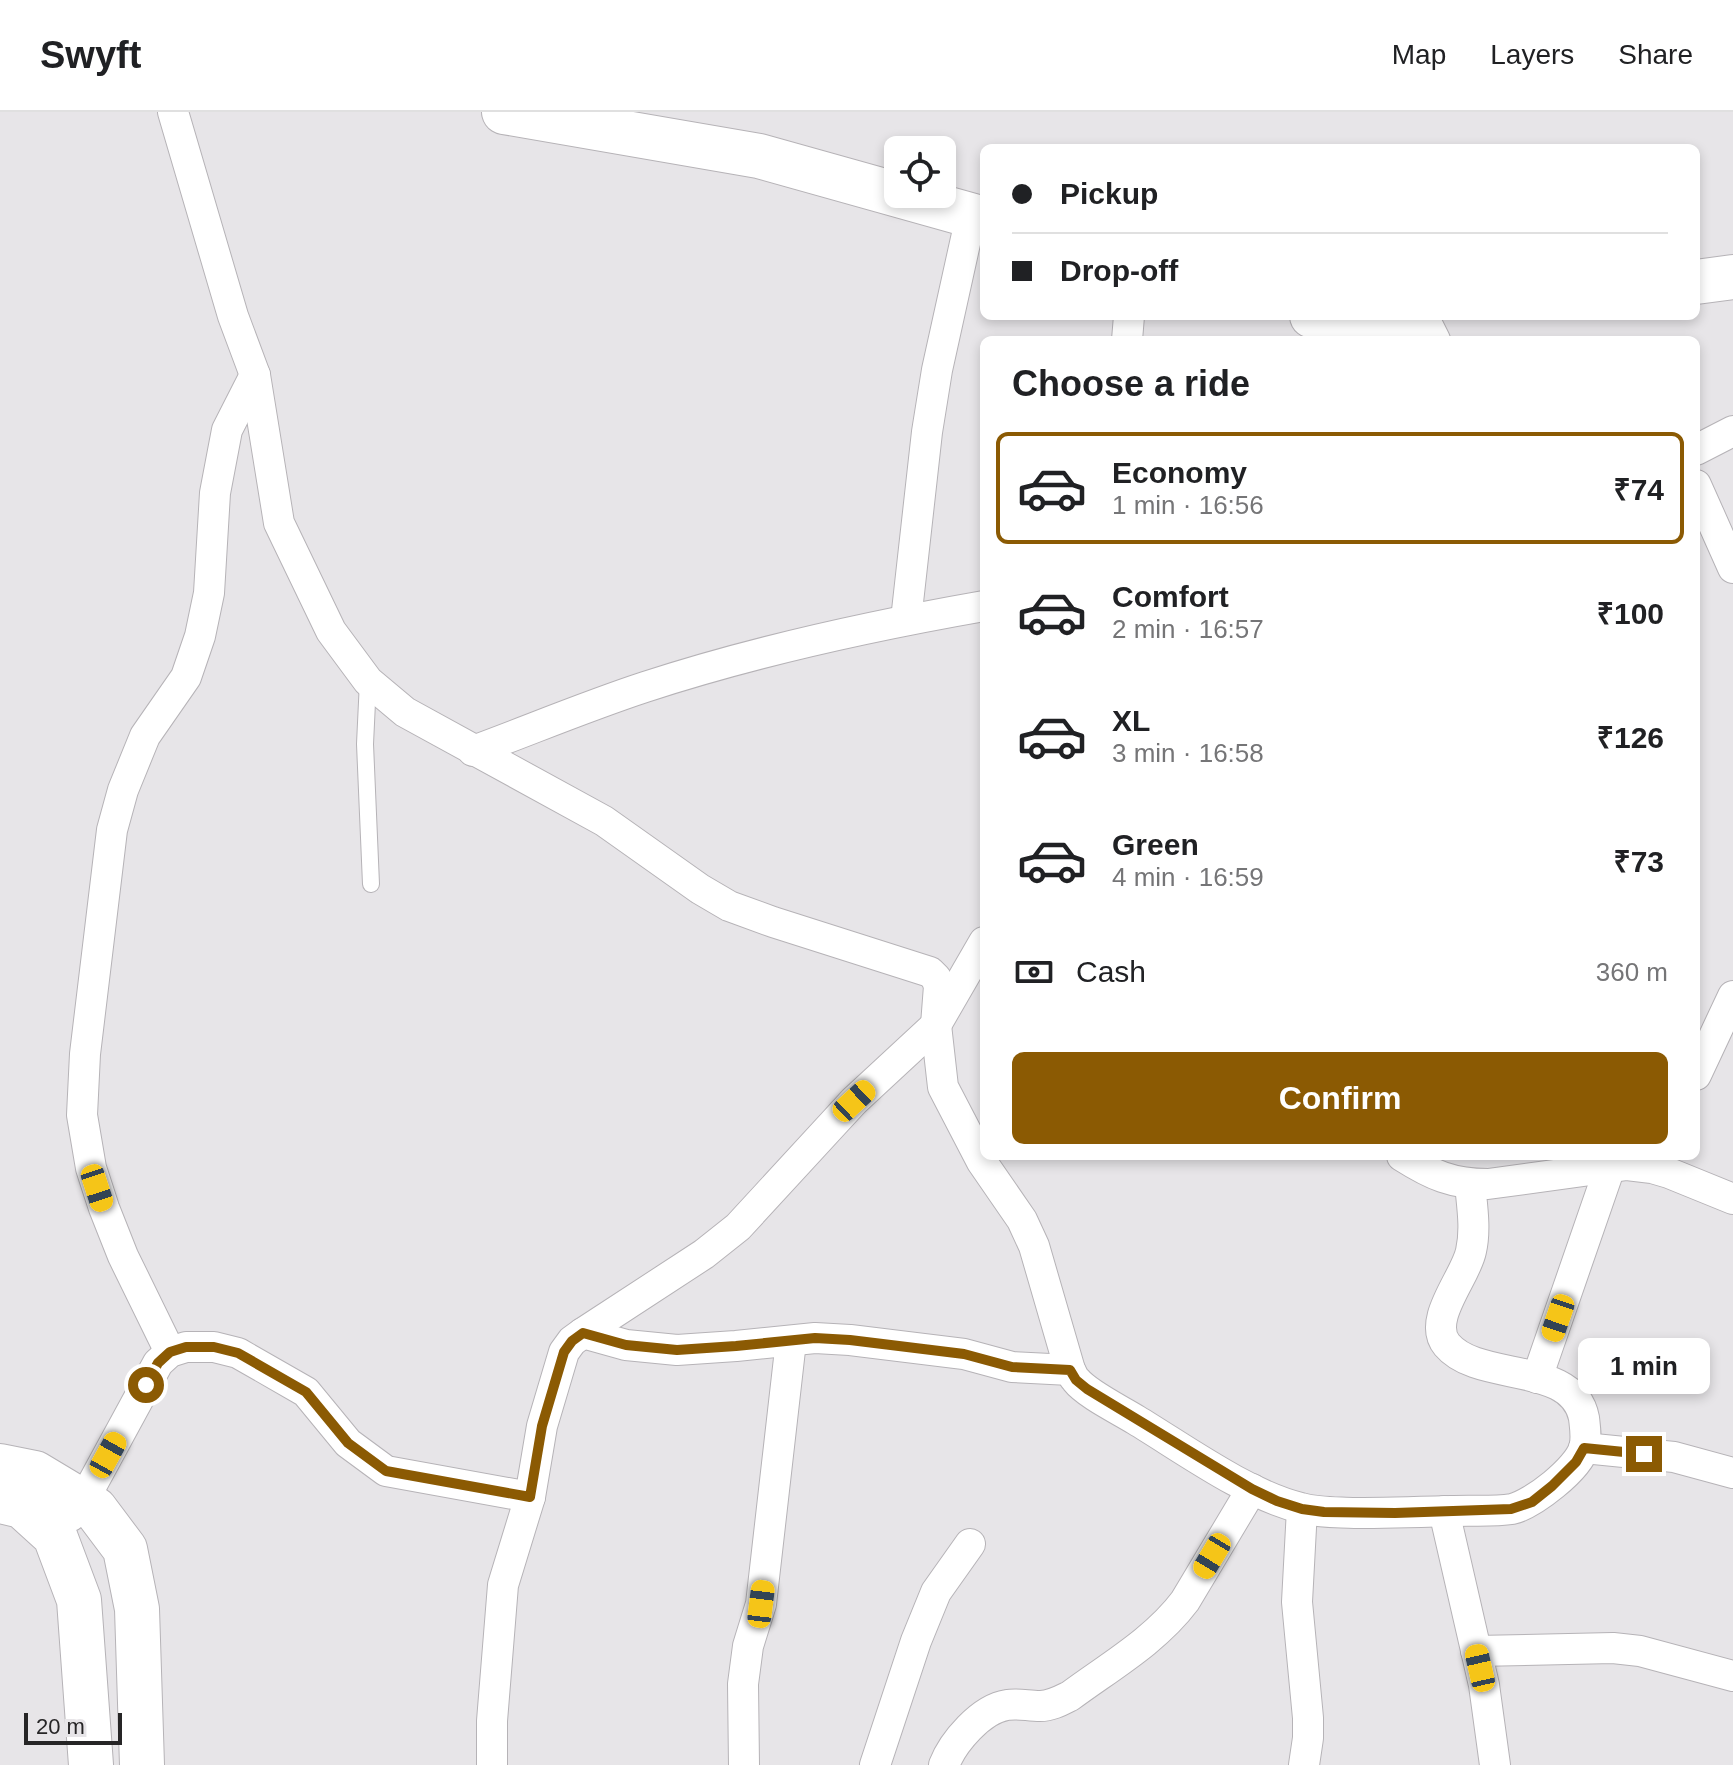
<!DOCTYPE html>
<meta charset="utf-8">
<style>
:root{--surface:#fff;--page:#f2f2f2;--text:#202124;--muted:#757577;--line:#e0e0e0;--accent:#8b5a03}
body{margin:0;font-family:Arial,sans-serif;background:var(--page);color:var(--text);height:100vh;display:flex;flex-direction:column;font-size:30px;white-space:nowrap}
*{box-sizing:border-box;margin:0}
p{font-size:26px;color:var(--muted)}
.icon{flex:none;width:44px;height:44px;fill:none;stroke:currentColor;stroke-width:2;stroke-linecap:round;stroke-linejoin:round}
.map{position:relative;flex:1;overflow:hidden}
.side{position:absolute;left:980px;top:224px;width:720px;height:824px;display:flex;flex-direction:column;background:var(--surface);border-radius:12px;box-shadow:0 4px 12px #0003}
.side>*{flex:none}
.banner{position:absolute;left:980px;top:32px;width:720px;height:176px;border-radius:12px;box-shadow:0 4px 12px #0003;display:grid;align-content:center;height:176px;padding:0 32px;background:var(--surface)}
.tools{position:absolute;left:884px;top:24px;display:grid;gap:16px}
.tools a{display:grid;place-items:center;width:72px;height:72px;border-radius:12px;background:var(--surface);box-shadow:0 4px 12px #0003;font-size:40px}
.scale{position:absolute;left:24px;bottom:20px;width:98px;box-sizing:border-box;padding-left:8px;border:4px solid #262526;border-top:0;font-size:22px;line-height:28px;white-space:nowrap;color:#262526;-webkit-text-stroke:6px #e7e5e8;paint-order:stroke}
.end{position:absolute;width:36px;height:36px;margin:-18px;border:10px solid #8b5a03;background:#fff;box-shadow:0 0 0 4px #fff}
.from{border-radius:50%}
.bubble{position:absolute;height:56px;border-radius:12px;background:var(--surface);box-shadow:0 4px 12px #0003;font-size:26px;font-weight:800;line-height:56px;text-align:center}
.car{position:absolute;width:24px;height:48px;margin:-24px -12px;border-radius:10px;box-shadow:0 0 6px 2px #0007;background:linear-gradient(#f5c518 24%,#345 0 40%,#f5c518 0 76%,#345 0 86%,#f5c518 0)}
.banner b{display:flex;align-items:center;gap:28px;height:76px;font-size:30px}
.banner b+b{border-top:2px solid var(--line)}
.banner i{width:20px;height:20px;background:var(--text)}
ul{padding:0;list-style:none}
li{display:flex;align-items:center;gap:24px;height:112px;margin:0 16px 12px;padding:0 16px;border:4px solid transparent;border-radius:12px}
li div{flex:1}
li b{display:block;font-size:30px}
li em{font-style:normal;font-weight:800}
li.on{border-color:var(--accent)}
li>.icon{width:72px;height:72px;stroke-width:1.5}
h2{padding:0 32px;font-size:36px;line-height:96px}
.pay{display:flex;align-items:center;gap:20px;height:88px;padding:0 32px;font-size:30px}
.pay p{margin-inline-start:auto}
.action{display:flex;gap:16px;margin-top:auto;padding:16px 32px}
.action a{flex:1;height:92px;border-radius:12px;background:var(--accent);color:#fff;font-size:32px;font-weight:800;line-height:92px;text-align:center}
header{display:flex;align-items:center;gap:48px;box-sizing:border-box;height:112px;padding:0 40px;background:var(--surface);border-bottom:2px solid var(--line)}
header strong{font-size:38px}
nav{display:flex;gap:44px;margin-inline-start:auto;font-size:28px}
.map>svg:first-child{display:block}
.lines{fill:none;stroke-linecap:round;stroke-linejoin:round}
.lane-casing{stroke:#b6b3b7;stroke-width:18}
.street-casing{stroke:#b6b3b7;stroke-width:32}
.secondary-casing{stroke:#b6b3b7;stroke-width:46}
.lane{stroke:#fff;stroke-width:16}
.street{stroke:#fff;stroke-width:30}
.secondary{stroke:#fff;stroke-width:44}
.route{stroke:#8b5a03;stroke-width:10}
</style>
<header>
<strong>Swyft</strong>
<nav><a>Map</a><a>Layers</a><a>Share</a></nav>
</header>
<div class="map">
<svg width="1733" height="1653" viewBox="0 0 1733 1653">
<rect width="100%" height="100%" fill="#e7e5e8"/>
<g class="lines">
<defs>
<path id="lane" d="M368,569L365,632L371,772"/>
<g id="street">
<path d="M173,0L233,204L255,263L279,411L331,519L368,569L405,600L604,709L700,777L729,794L773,810L930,860L936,866L939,874L936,913L943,975L982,1050L1022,1108L1034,1134L1070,1258C1072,1261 1073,1265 1076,1268C1087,1282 1120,1298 1136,1308C1184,1337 1247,1383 1301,1396C1318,1401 1337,1400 1355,1401C1387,1401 1419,1400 1451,1399C1471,1398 1493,1400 1512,1397C1533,1392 1578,1357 1584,1336C1587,1327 1585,1315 1584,1306C1573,1248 1479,1271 1447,1233C1426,1208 1466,1165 1471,1139C1476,1117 1472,1094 1470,1072"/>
<path d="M1423,204L1435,228"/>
<path d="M1127,228L1129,204"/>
<path d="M1696,338L1733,319"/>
<path d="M1696,373L1733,456"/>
<path d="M906,508L927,320L937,258L971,104"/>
<path d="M473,639C530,618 587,594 645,575C755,539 870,514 984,494"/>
<path d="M1696,963L1733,884"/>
<path d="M1402,1044C1432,1063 1452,1072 1488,1072L1627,1053L1652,1056L1669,1061L1733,1087"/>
<path d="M583,1221L626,1233L677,1238L736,1234L815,1226L850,1228L964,1242L1012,1255L1070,1258"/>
<path d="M170,1240L123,1144L104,1096L91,1056L82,1003L85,942L112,718L123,678L145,624L186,565L200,524L209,481L215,381L227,318L255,263"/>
<path d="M1537,1266L1610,1055"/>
<path d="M1584,1336L1674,1345L1733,1361"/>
<path d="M1302,1397L1297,1490L1308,1606V1626L1304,1653"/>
<path d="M1444,1399L1484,1573L1495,1653"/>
<path d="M71,1404L83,1389L158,1251L170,1240L186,1235H214L238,1241L306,1280L348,1331L386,1359L530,1385"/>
<path d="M1476,1539L1613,1536L1640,1539L1733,1564"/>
<path d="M492,1653V1609L503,1473L530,1385L542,1314L564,1240L572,1229L583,1221L704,1142L738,1115L854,989L936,913L984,830"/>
<path d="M744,1653L743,1572L748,1534L761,1492L791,1229"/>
<path d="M875,1653L916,1529L936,1480L970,1432"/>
<path d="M944,1653C953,1630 981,1597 1007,1593C1018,1591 1028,1594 1040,1594C1051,1594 1060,1589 1070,1584C1109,1555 1155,1529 1185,1489L1252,1377"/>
</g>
<g id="secondary">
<path d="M504,0L759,44L984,107"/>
<path d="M1696,170L1733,165"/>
<path d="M1312,204C1349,215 1380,212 1417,204"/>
<path d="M0,1354L35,1361L95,1397L125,1437L137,1497L142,1653"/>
<path d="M0,1389L22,1394L55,1424L79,1488L91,1653"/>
</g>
</defs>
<use href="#lane" class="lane-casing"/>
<use href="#street" class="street-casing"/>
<use href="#secondary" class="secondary-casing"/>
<use href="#lane" class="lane"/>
<use href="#street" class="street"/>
<use href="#secondary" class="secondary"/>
</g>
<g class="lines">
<path class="route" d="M146,1273L158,1251L170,1240L186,1235H214L238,1241L306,1280L348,1331L386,1359L530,1385L542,1314L564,1240L572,1229L583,1221L626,1233L677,1238L736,1234L815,1226L850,1228L964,1242L1012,1255L1070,1258L1076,1268L1087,1277L1252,1377L1277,1389L1302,1397L1324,1400L1395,1401L1511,1397L1532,1390L1552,1374L1576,1350L1584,1336L1644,1342"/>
</g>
</svg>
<div class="tools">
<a><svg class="icon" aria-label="locate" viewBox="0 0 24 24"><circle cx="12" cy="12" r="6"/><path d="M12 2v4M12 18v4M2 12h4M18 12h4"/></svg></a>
</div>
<div class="scale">20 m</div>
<i class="end from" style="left:146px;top:1273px"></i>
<i class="end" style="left:1644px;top:1342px"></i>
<div class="bubble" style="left:1578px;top:1226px;width:132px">1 min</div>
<i class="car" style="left:854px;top:989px;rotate:47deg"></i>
<i class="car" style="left:97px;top:1076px;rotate:162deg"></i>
<i class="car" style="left:1558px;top:1206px;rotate:199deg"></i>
<i class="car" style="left:108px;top:1343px;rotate:29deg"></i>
<i class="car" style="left:1212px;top:1444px;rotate:211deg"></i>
<i class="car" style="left:761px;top:1492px;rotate:7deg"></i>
<i class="car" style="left:1480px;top:1556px;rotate:347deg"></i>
<div class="banner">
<b><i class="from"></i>Pickup</b>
<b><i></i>Drop-off</b>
</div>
<section class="side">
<h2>Choose a ride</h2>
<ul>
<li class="on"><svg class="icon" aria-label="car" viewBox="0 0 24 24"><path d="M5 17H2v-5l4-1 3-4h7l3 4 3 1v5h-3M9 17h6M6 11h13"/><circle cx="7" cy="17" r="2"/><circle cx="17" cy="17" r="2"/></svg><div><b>Economy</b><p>1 min · 16:56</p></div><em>₹74</em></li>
<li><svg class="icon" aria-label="car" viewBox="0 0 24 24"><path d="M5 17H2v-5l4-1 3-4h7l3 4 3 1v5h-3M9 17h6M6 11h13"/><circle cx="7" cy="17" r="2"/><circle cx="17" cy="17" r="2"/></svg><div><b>Comfort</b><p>2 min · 16:57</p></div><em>₹100</em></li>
<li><svg class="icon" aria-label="car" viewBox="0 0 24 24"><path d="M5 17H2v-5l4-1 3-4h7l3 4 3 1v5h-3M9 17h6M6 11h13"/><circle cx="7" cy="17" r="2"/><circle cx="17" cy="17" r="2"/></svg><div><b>XL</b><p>3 min · 16:58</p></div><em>₹126</em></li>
<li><svg class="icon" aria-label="car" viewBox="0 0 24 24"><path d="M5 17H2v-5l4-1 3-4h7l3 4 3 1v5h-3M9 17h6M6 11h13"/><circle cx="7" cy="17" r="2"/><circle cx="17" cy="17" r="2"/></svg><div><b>Green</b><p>4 min · 16:59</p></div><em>₹73</em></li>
</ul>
<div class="pay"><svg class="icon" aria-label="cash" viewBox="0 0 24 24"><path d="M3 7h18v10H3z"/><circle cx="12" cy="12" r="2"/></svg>Cash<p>360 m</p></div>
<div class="action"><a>Confirm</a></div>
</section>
</div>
